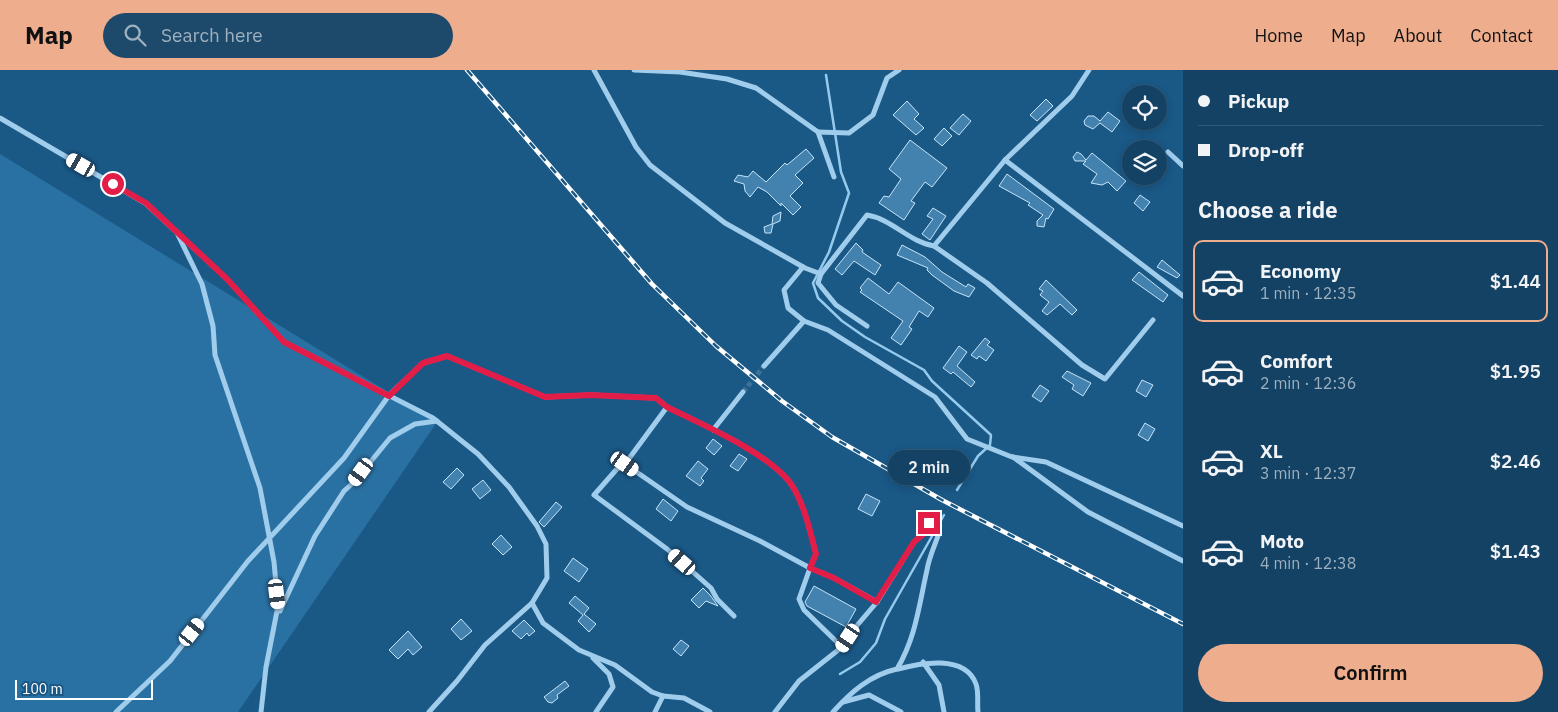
<!DOCTYPE html>
<meta charset="utf-8">
<style>
:root{--surface:#144264;--page:#1d496a;--text:#f1f3f6;--muted:#9db0bf;--line:#335b78;--accent:#eead8d}
body{margin:0;font-family:"IBM Plex Sans",sans-serif;background:var(--page);color:var(--text);height:100vh;display:flex;flex-direction:column;font-size:19px;white-space:nowrap}
*{box-sizing:border-box;margin:0}
p{font-size:16px;color:var(--muted)}
.icon{flex:none;width:28px;height:28px;fill:none;stroke:currentColor;stroke-width:2;stroke-linecap:round;stroke-linejoin:round}
.map{position:relative;flex:1;overflow:hidden}
.details{display:flex;flex-direction:column;background:var(--surface);width:375px}
.details>*{flex:none}
.top-card{display:grid;align-content:center;height:110px;padding:0 15px;background:var(--surface)}
.tools{position:absolute;left:1122px;top:15px;display:grid;gap:10px}
.tools a{display:grid;place-items:center;width:45px;height:45px;border-radius:50%;background:var(--surface);box-shadow:0 2px 8px #0003,0 0 0 1px var(--line);font-size:25px}
.scale{position:absolute;left:15px;bottom:12px;width:138px;box-sizing:border-box;padding-left:5px;border:2px solid #fff;border-top:0;font-size:14px;line-height:18px;white-space:nowrap;color:#fff;-webkit-text-stroke:4px #1a5886;paint-order:stroke}
.end{position:absolute;width:22px;height:22px;margin:-11px;border:6px solid #e11d48;background:#fff;box-shadow:0 0 0 2px #fff}
.from{border-radius:50%}
.bubble{position:absolute;height:35px;border-radius:18px;background:var(--surface);box-shadow:0 2px 8px #0003,0 0 0 1px var(--line);font-size:16px;font-weight:600;line-height:35px;text-align:center}
.car{position:absolute;width:15px;height:30px;margin:-15px -8px;border-radius:6px;box-shadow:0 0 4px 1px #0007;background:linear-gradient(#fff 24%,#345 0 40%,#fff 0 76%,#345 0 86%,#fff 0)}
.top-card b{display:flex;align-items:center;gap:18px;height:48px;font-size:19px}
.top-card b+b{border-top:1px solid var(--line)}
.top-card i{width:12px;height:12px;background:var(--text)}
ul{padding:0;list-style:none}
li{display:flex;align-items:center;gap:15px;height:82px;margin:0 10px 8px;padding:0 5px;border:2px solid transparent;border-radius:10px}
li div{flex:1}
li b{display:block;font-size:19px}
li em{font-style:normal;font-weight:600}
li.active{border-color:var(--accent)}
li>.icon{width:45px;height:45px;stroke-width:1.5}
h2{padding:0 15px;font-size:22px;line-height:60px}
.action{display:flex;gap:10px;margin-top:auto;padding:10px 15px}
.action a{flex:1;height:58px;border-radius:30px;background:var(--accent);color:#111;font-size:20px;font-weight:600;line-height:58px;text-align:center}
header{display:flex;align-items:center;gap:30px;box-sizing:border-box;height:70px;padding:0 25px;background:var(--accent);color:#111}
header strong{font-size:24px}
nav{display:flex;gap:28px;margin-inline-start:auto;font-size:18px}
.search{width:350px;height:45px;background:var(--page);display:flex;align-items:center;gap:12px;box-sizing:border-box;padding:0 18px;border-radius:28px;color:var(--muted);font-size:19px}
main{display:flex;flex:1;min-height:0}
.map>svg:first-child{display:block}
.green{fill:#2a71a3}
.lines{fill:none;stroke-linecap:round;stroke-linejoin:round}
.stream{stroke:#94caee;stroke-width:2.5}
.building{fill:#4382af;stroke:#c6e4f9}
.street-tunnel{stroke:#3c7198;stroke-width:5;stroke-dasharray:5 2.5;stroke-linecap:butt}
.street{stroke:#a1cdec;stroke-width:5}
.rail-casing{stroke:#fff;stroke-width:4.5}
.rail{stroke:#1a5886;stroke-width:2.5;stroke-dasharray:8;stroke-linecap:butt}
.route{stroke:#e11d48;stroke-width:6}
</style>
<header>
<strong>Map</strong>
<div class="search"><svg class="icon" aria-label="search" viewBox="0 0 24 24"><circle cx="10" cy="10" r="6"/><path d="M15 15l6 6"/></svg>Search here</div>
<nav><a>Home</a><a>Map</a><a>About</a><a>Contact</a></nav>
</header>
<main>
<div class="map">
<svg width="1183" height="642" viewBox="0 0 1183 642">
<rect width="100%" height="100%" fill="#1a5886"/>
<path class="green" d="M0,84L437,352L238,642H0Z"/>
<g class="lines">
<g class="stream">
<path d="M826,5L841,102L849,123L829,182L813,213L818,228L842,251L865,267L924,300L932,311L991,365L990,375L978,386L957,420"/>
<path d="M840,604L860,592L876,573L885,549L944,445"/>
</g>
</g>
<g class="building">
<path d="M1046,29L1053,36L1037,51L1030,45Z"/>
<path d="M907,31L919,44L914,49L924,58L916,65L893,45Z"/>
<path d="M1108,42L1120,51L1112,62L1100,53L1093,59L1085,55L1084,51L1088,46H1094L1100,51Z"/>
<path d="M963,44L971,51L959,65L950,58Z"/>
<path d="M944,58L952,66L942,76L934,69Z"/>
<path d="M910,70L947,98L932,117L925,112L911,131L915,133L904,150L879,133L884,126L889,127L901,109L889,99Z"/>
<path d="M806,79L814,88L795,105L803,113L790,126L801,137L793,145L781,133V136L767,122L758,117L750,127L745,121L744,114L734,111L738,105L748,107L753,101L766,112L785,93L787,95Z"/>
<path d="M1077,82L1081,84L1086,90L1092,83L1126,111L1117,121L1108,112L1102,115L1091,113L1097,104L1083,94L1086,91H1075L1073,87Z"/>
<path d="M1007,104L1054,139L1048,149L1046,148L1044,157L1037,156V151L1043,145L1028,135L1030,133L999,116Z"/>
<path d="M1140,125L1150,132L1143,141L1134,133Z"/>
<path d="M933,138L946,146L930,170L922,164L933,149L927,146Z"/>
<path d="M781,142L780,151L773,154L771,163H765L764,157L772,154L773,146Z"/>
<path d="M856,173L863,180L862,182L881,195L875,205L854,191L842,205L835,199Z"/>
<path d="M902,175L925,187L942,202L966,217L968,214L975,218L969,227L954,221L932,205L927,200L928,198L897,185Z"/>
<path d="M1162,190L1180,205L1177,208L1157,197Z"/>
<path d="M1139,202L1168,225L1163,232L1132,210Z"/>
<path d="M868,208L889,224L898,212L934,238L928,247L919,241L909,257L912,259L901,275L891,268L903,251L860,222L862,220L860,218Z"/>
<path d="M1046,210L1077,240L1072,245L1060,234L1047,245L1042,241L1049,232L1040,225L1043,221L1039,219Z"/>
<path d="M985,268L990,272L987,275L994,280L986,291L979,286L977,289L971,285Z"/>
<path d="M959,276L967,282L957,296L975,312L971,317L953,302L951,304L943,298Z"/>
<path d="M1067,301L1091,313L1083,326L1072,319L1074,315L1062,307Z"/>
<path d="M1142,310L1153,315L1146,327L1136,321Z"/>
<path d="M1040,315L1049,321L1041,332L1032,326Z"/>
<path d="M1145,353L1155,359L1148,371L1138,365Z"/>
<path d="M713,369L722,376L714,385L706,378Z"/>
<path d="M739,384L747,389L738,401L730,396Z"/>
<path d="M698,391L708,399L701,408L704,411L700,416L686,406Z"/>
<path d="M457,398L464,405L451,419L443,412Z"/>
<path d="M483,410L491,420L480,429L472,419Z"/>
<path d="M866,424L880,431L872,446L858,439Z"/>
<path d="M663,429L678,441L671,451L656,439Z"/>
<path d="M556,432L562,437L544,457L539,452Z"/>
<path d="M501,465L512,477L503,485L492,474Z"/>
<path d="M573,488L588,499L579,512L564,501Z"/>
<path d="M814,516L856,539L846,557L807,536L805,532Z"/>
<path d="M703,518L710,525L718,536L706,531L699,538L691,530Z"/>
<path d="M575,526L589,538L584,544L596,554L589,562L578,551L583,545L569,533Z"/>
<path d="M461,549L472,561L461,570L451,559Z"/>
<path d="M524,550L535,561L529,566L527,563L521,569L512,561Z"/>
<path d="M408,561L422,577L413,585L408,579L398,589L389,580Z"/>
<path d="M681,570L689,576L681,586L673,579Z"/>
<path d="M565,611L569,616L557,625L558,628L552,633L548,632L544,627Z"/>
</g>
<g class="lines">
<path class="street-tunnel" d="M743,322L764,296"/>
<g class="street">
<path d="M594,0L636,77L650,95L725,153L805,198L821,204"/>
<path d="M634,0L680,2L727,9L756,18L818,62L834,107"/>
<path d="M0,48L145,133L227,209L284,272L433,348L478,384L509,417L537,456L546,474L547,508L532,533L485,575L457,611L429,642"/>
<path d="M818,62L849,63L873,45L887,8L899,0"/>
<path d="M1168,82L1183,96"/>
<path d="M1005,90L1183,226"/>
<path d="M178,165L202,214L213,256L215,285L260,418L274,492L278,536L266,597L261,642"/>
<path d="M934,176L987,213L1082,295L1105,309L1153,250"/>
<path d="M803,197L784,220L788,238L804,251L828,260L935,327L967,369L1012,387L1046,392L1183,456"/>
<path d="M867,256L836,235L818,213L821,204L867,145C892,149 909,172 934,176L1005,90L1072,26L1089,0"/>
<path d="M764,296L804,251"/>
<path d="M713,360L743,322"/>
<path d="M1013,387L1088,442L1183,491"/>
<path d="M625,394L687,437L760,471L810,498L799,529L804,540L842,577L799,611L775,642"/>
<path d="M532,533L543,553L579,580L615,595L652,622L663,626L684,628L710,642"/>
<path d="M280,541L315,466L344,421L354,412L390,368L415,354L437,351"/>
<path d="M734,546L717,529L711,518L667,479L594,425L616,400L625,394L667,337C703,355 762,380 788,410C803,428 810,461 816,484L810,498L834,508L877,532"/>
<path d="M842,577L854,559L877,532L914,472L928,460L929,453"/>
<path d="M593,588L609,604L613,617L596,642"/>
<path d="M923,592L939,615L944,642"/>
<path d="M898,599C920,593 965,584 976,614C979,622 977,634 978,642"/>
<path d="M843,632L869,625L901,642"/>
<path d="M116,642L170,591L248,491L344,388L390,324L423,293L447,286L545,327L591,325L656,328L667,337"/>
<path d="M655,642L663,626"/>
<path d="M833,642C851,622 870,605 897,599C916,567 919,535 927,500C929,487 935,475 939,463"/>
</g>
<defs>
<path id="rail" d="M467,0L652,214L716,276L782,331L832,367L942,430L1183,554"/>
</defs>
<use href="#rail" class="rail-casing"/>
<use href="#rail" class="rail"/>
</g>
<g class="lines">
<path class="route" d="M113,114L146,133L227,209L284,272L389,326L423,293L447,286L545,327L590,325L656,328L667,337C703,355 762,380 788,410C803,428 810,461 816,484L810,498L834,508L876,532L914,472L928,460L929,453"/>
</g>
</svg>
<div class="tools">
<a><svg class="icon" aria-label="locate" viewBox="0 0 24 24"><circle cx="12" cy="12" r="6"/><path d="M12 2v4M12 18v4M2 12h4M18 12h4"/></svg></a>
<a><svg class="icon" aria-label="layers" viewBox="0 0 24 24"><path d="M12 4l9 5-9 5-9-5zM3 14l9 5 9-5"/></svg></a>
</div>
<div class="scale">100 m</div>
<i class="end from" style="left:113px;top:114px"></i>
<i class="end" style="left:929px;top:453px"></i>
<div class="bubble" style="left:888px;top:380px;width:82px">2 min</div>
<i class="car" style="left:81px;top:95px;rotate:300deg"></i>
<i class="car" style="left:625px;top:394px;rotate:125deg"></i>
<i class="car" style="left:361px;top:402px;rotate:216deg"></i>
<i class="car" style="left:682px;top:492px;rotate:311deg"></i>
<i class="car" style="left:277px;top:524px;rotate:173deg"></i>
<i class="car" style="left:192px;top:562px;rotate:38deg"></i>
<i class="car" style="left:848px;top:568px;rotate:213deg"></i>
</div>
<section class="details">
<div class="top-card">
<b><i class="from"></i>Pickup</b>
<b><i></i>Drop-off</b>
</div>
<h2>Choose a ride</h2>
<ul>
<li class="active"><svg class="icon" aria-label="car" viewBox="0 0 24 24"><path d="M5 17H2v-5l4-1 3-4h7l3 4 3 1v5h-3M9 17h6M6 11h13"/><circle cx="7" cy="17" r="2"/><circle cx="17" cy="17" r="2"/></svg><div><b>Economy</b><p>1 min · 12:35</p></div><em>$1.44</em></li>
<li><svg class="icon" aria-label="car" viewBox="0 0 24 24"><path d="M5 17H2v-5l4-1 3-4h7l3 4 3 1v5h-3M9 17h6M6 11h13"/><circle cx="7" cy="17" r="2"/><circle cx="17" cy="17" r="2"/></svg><div><b>Comfort</b><p>2 min · 12:36</p></div><em>$1.95</em></li>
<li><svg class="icon" aria-label="car" viewBox="0 0 24 24"><path d="M5 17H2v-5l4-1 3-4h7l3 4 3 1v5h-3M9 17h6M6 11h13"/><circle cx="7" cy="17" r="2"/><circle cx="17" cy="17" r="2"/></svg><div><b>XL</b><p>3 min · 12:37</p></div><em>$2.46</em></li>
<li><svg class="icon" aria-label="car" viewBox="0 0 24 24"><path d="M5 17H2v-5l4-1 3-4h7l3 4 3 1v5h-3M9 17h6M6 11h13"/><circle cx="7" cy="17" r="2"/><circle cx="17" cy="17" r="2"/></svg><div><b>Moto</b><p>4 min · 12:38</p></div><em>$1.43</em></li>
</ul>
<div class="action"><a>Confirm</a></div>
</section>
</main>
